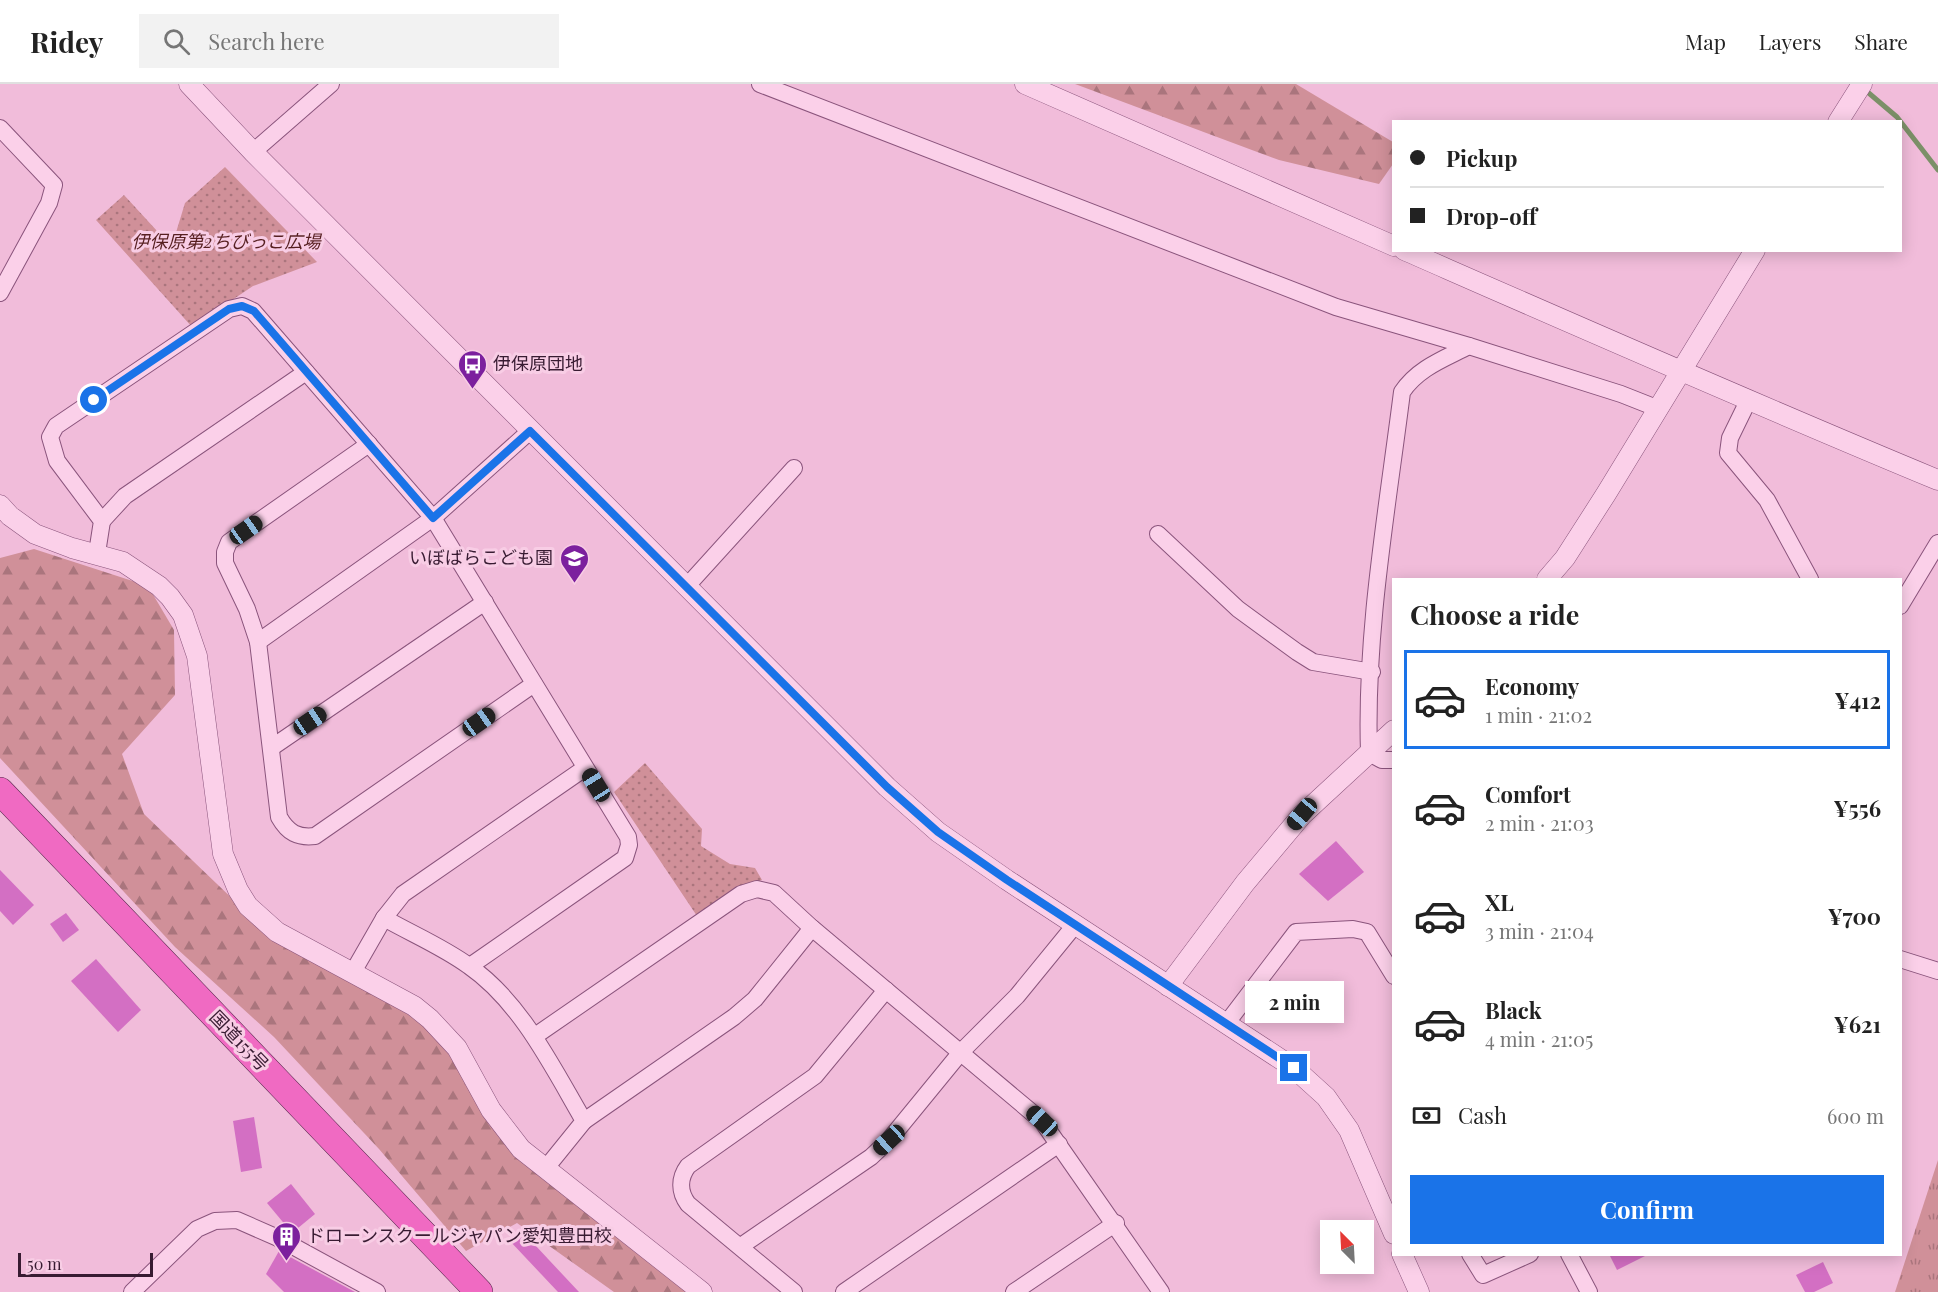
<!DOCTYPE html>
<meta charset="utf-8">
<style>
:root{--surface:#fff;--page:#f2f2f2;--text:#222;--muted:#767676;--line:#e0e0e0;--accent:#1a73e8}
body{margin:0;font-family:"Playfair Display","Noto Sans JP",serif;background:var(--page);color:var(--text);height:100vh;display:flex;flex-direction:column;font-size:22px;white-space:nowrap}
*{box-sizing:border-box;margin:0}
p{font-size:20px;color:var(--muted)}
.icon{flex:none;width:33px;height:33px;fill:none;stroke:currentColor;stroke-width:2;stroke-linecap:round;stroke-linejoin:round}
.map{position:relative;flex:1;overflow:hidden}
.sheet{position:absolute;left:1392px;top:494px;width:510px;height:678px;display:flex;flex-direction:column;background:var(--surface);border-radius:0px;box-shadow:0 3px 15px #0003}
.sheet>*{flex:none}
.banner{position:absolute;left:1392px;top:36px;width:510px;height:132px;border-radius:0px;box-shadow:0 3px 15px #0003;display:grid;align-content:center;height:132px;padding:0 18px;background:var(--surface)}
.needle{width:39px;rotate:336deg}
.controls{position:absolute;left:1320px;top:1136px;display:grid;gap:12px}
.controls a{display:grid;place-items:center;width:54px;height:54px;border-radius:0px;background:var(--surface);box-shadow:0 3px 15px #0003;font-size:30px}
.scale{position:absolute;left:18px;bottom:15px;width:135px;box-sizing:border-box;padding-left:6px;border:3px solid #381b32;border-top:0;font-size:16px;line-height:21px;white-space:nowrap;color:#381b32;-webkit-text-stroke:4px #f8cde5;paint-order:stroke}
.end{position:absolute;width:27px;height:27px;margin:-14px;border:8px solid #1a73e8;background:#fff;box-shadow:0 0 0 3px #fff}
.from{border-radius:50%}
.bubble{position:absolute;height:42px;border-radius:0px;background:var(--surface);box-shadow:0 3px 15px #0003;font-size:20px;font-weight:700;line-height:42px;text-align:center}
.car{position:absolute;width:18px;height:36px;margin:-18px -9px;border-radius:8px;box-shadow:0 0 4px 2px #0007;background:linear-gradient(#222 24%,#8ab4d8 0 40%,#222 0 76%,#8ab4d8 0 86%,#222 0)}
.banner b{display:flex;align-items:center;gap:21px;height:57px;font-size:22px}
.banner b+b{border-top:2px solid var(--line)}
.banner i{width:15px;height:15px;background:var(--text)}
ul{padding:0;list-style:none}
li{display:flex;align-items:center;gap:18px;height:99px;margin:0 12px 9px;padding:0 6px;border:3px solid transparent;border-radius:0px}
li div{flex:1}
li b{display:block;font-size:22px}
li em{font-style:normal;font-weight:700}
li.active{border-color:var(--accent)}
li>.icon{width:54px;height:54px;stroke-width:1.5}
h2{padding:0 18px;font-size:27px;line-height:72px}
.pay{display:flex;align-items:center;gap:15px;height:66px;padding:0 18px;font-size:22px}
.pay p{margin-inline-start:auto}
.action{display:flex;gap:12px;margin-top:auto;padding:12px 18px}
.action a{flex:1;height:69px;border-radius:0px;background:var(--accent);color:#fff;font-size:24px;font-weight:700;line-height:69px;text-align:center}
header{display:flex;align-items:center;gap:36px;box-sizing:border-box;height:84px;padding:0 30px;background:var(--surface);border-bottom:2px solid var(--line)}
header strong{font-size:28px}
nav{display:flex;gap:33px;margin-inline-start:auto;font-size:21px}
.search{width:420px;height:54px;background:var(--page);display:flex;align-items:center;gap:15px;box-sizing:border-box;padding:0 21px;border-radius:0px;color:var(--muted);font-size:22px}
.map>svg:first-child{display:block}
.grass{fill:url(#grass-tufts)}
.forest{fill:url(#forest-firs)}
.park{fill:url(#park-dots)}
.lines{fill:none;stroke-linecap:round;stroke-linejoin:round}
.stream{stroke:#7c9068;stroke-width:5}
.building{fill:#d36fc3}
.minor-casing{stroke:#8a547c;stroke-width:18}
.tertiary-casing{stroke:#8a547c;stroke-width:21}
.trunk-casing{stroke:#57294e;stroke-width:28}
.minor{stroke:#fbd0e9;stroke-width:16}
.tertiary{stroke:#fbd0e9;stroke-width:20}
.trunk{stroke:#f06ac2;stroke-width:27}
.route{stroke:#1a73e8;stroke-width:8}
.labels{text-anchor:middle;stroke-width:6;stroke-linejoin:round;paint-order:stroke}
.park-label{font-size:18px;font-style:italic;fill:#561f20;stroke:#f8cde5}
.poi-label{font-size:18px;fill:#381b32;stroke:#f8cde5;text-anchor:start}
.street-label{font-size:18px;fill:#381b32;stroke:#f8cde5}
</style>
<header>
<strong>Ridey</strong>
<div class="search"><svg class="icon" aria-label="search" viewBox="0 0 24 24"><circle cx="10" cy="10" r="6"/><path d="M15 15l6 6"/></svg>Search here</div>
<nav><a>Map</a><a>Layers</a><a>Share</a></nav>
</header>
<div class="map">
<svg width="1938" height="1208" viewBox="0 0 1938 1208">
<defs>
<pattern id="grass-tufts" width="24" height="20" patternUnits="userSpaceOnUse" patternTransform="scale(1.5)"><rect width="24" height="20" fill="#d09099"/><path d="M3 7l-1-3M5 7V3M7 7l1-3M15 17l-1-3M17 17v-4M19 17l1-3" fill="none" stroke="#aa757d"/></pattern>
<pattern id="forest-firs" width="22" height="20" patternUnits="userSpaceOnUse" patternTransform="scale(1.5)"><rect width="22" height="20" fill="#d09099"/><path d="M5 1l3.5 6h-7zM16 11l3.5 6h-7z" fill="#aa757d"/></pattern>
<pattern id="park-dots" width="8" height="8" patternUnits="userSpaceOnUse" patternTransform="scale(1.5)"><rect width="8" height="8" fill="#d09099"/><path d="M2 2h.1M6 6h.1" fill="none" stroke="#aa757d" stroke-width="1.8" stroke-linecap="round"/></pattern>
</defs>
<rect width="100%" height="100%" fill="#f1bcda"/>
<path class="grass" d="M1938,1076V1208H1895Z"/>
<g class="forest">
<path d="M1075,0H1296L1393,58V80L1379,100L1279,76Z"/>
<path d="M34,465L148,502L174,546L175,611L122,670L144,730L241,823L406,927L448,963L498,1052L540,1091L688,1208H614L517,1139L466,1167L379,1065L274,953L175,863L0,674V474Z"/>
</g>
<g class="park">
<path d="M225,83L317,178L253,202L192,243L96,136L124,111L169,160L174,155L185,119Z"/>
<path d="M645,679L702,745L701,762L730,780L755,784L762,796L739,804L697,832L614,708Z"/>
</g>
<g class="lines">
<path class="stream" d="M1864,5L1897,33L1938,86"/>
</g>
<g class="building">
<path d="M1336,757L1364,788L1328,817L1299,790Z"/>
<path d="M0,786L34,821L13,841L0,827Z"/>
<path d="M66,829L79,846L63,858L50,840Z"/>
<path d="M96,875L141,926L118,948L71,897Z"/>
<path d="M254,1033L262,1084L241,1088L233,1037Z"/>
<path d="M291,1100L315,1130L292,1149L267,1119Z"/>
<path d="M520,1145L579,1208H558L509,1156Z"/>
<path d="M279,1167L355,1208H284L266,1190Z"/>
<path d="M1609,1170H1649L1617,1186Z"/>
<path d="M1823,1178L1833,1199L1814,1208H1805L1796,1191Z"/>
</g>
<g class="lines">
<defs>
<g id="minor">
<path d="M760,0L1336,223L1469,262L1621,310L1659,325"/>
<path d="M0,44L54,101L49,119L0,209"/>
<path d="M253,68L331,0"/>
<path d="M1749,315L1730,354L1728,369L1767,416L1810,495"/>
<path d="M369,360L229,458L225,468V479L247,525L258,558L279,733C288,749 298,754 315,752L534,600"/>
<path d="M102,437L125,412L306,288"/>
<path d="M1158,450L1238,525L1297,568L1313,578L1372,588"/>
<path d="M97,469L102,437L57,377L50,353L56,342L229,225L242,222L253,227L433,434L628,753L629,761L625,774L470,882"/>
<path d="M687,502L794,384"/>
<path d="M1900,522L1938,459"/>
<path d="M258,558L433,434L530,347"/>
<path d="M271,664L485,518"/>
<path d="M1394,676H1382L1369,669C1365,549 1387,427 1402,308C1418,284 1444,275 1469,262"/>
<path d="M384,834C412,850 443,863 469,882C521,918 553,984 584,1037L546,1084"/>
<path d="M1900,875L1938,887"/>
<path d="M353,888L384,834L403,810L585,684"/>
<path d="M1226,940L1296,848L1353,845L1367,848L1394,892"/>
<path d="M535,952L741,810L757,805L774,809L812,844L1042,1037L1161,1208"/>
<path d="M584,1037L734,933L755,915L812,844"/>
<path d="M741,1162L871,1073L889,1056L961,968L1017,912L1075,841"/>
<path d="M1470,1170L1483,1191L1530,1170"/>
<path d="M1569,1170L1589,1208"/>
<path d="M132,1208L197,1145L215,1137L237,1136L278,1154L377,1208"/>
<path d="M794,1208L688,1120C679,1108 679,1094 688,1082L815,992L886,906"/>
<path d="M844,1208L1059,1060"/>
<path d="M1014,1208L1116,1139"/>
</g>
<g id="tertiary">
<path d="M189,0L253,68L887,703L938,748L1007,796L1294,984L1326,1013L1349,1046L1394,1150"/>
<path d="M1025,0L1394,162"/>
<path d="M1838,38L1862,0"/>
<path d="M1404,166C1582,244 1759,322 1938,396"/>
<path d="M0,421L10,432L35,450L72,464L123,478L159,502L170,513L183,531L197,572L223,770L238,806L248,822L277,848L414,922L430,935L457,964L491,1026L521,1065L702,1208"/>
<path d="M1547,495L1565,474L1606,410L1755,166"/>
<path d="M1168,902L1245,799L1302,731L1394,646"/>
<path d="M1402,1170L1419,1208"/>
</g>
<path id="trunk" d="M0,707L479,1208"/>
</defs>
<use href="#minor" class="minor-casing"/>
<use href="#tertiary" class="tertiary-casing"/>
<use href="#trunk" class="trunk-casing"/>
<use href="#minor" class="minor"/>
<use href="#tertiary" class="tertiary"/>
<use href="#trunk" class="trunk"/>
</g>
<g class="lines">
<path class="route" d="M94,316L229,225L242,222L254,227L433,434L530,347L887,703L938,748L1007,796L1294,984"/>
</g>
<defs>
<symbol id="bus-pin" viewBox="-11 -11 22 30"><path d="M0 17L-7.5 6A9.5 9.5 0 1 1 7.5 6Z" fill="#7c209e" stroke="#f8cde5"/><path d="M-5-6H5V4H4V6H2V4H-2V6H-4V4H-5ZM-3.5-4V0h7V-4ZM-3.5 1.2v1.5H-2V1.2ZM2 1.2v1.5H3.5V1.2Z" fill="#fff"/></symbol>
<symbol id="school-pin" viewBox="-11 -11 22 30"><path d="M0 17L-7.5 6A9.5 9.5 0 1 1 7.5 6Z" fill="#7c209e" stroke="#f8cde5"/><path d="M0-5L7-2L0 1L-7-2ZM-4 1L0 2.5L4 1V4Q0 6-4 4Z" fill="#fff"/></symbol>
<symbol id="building-pin" viewBox="-11 -11 22 30"><path d="M0 17L-7.5 6A9.5 9.5 0 1 1 7.5 6Z" fill="#7c209e" stroke="#f8cde5"/><path d="M-4-6H4V6H1V3H-1V6H-4ZM-2.5-4.3h1.7v1.8h-1.7ZM.8-4.3h1.7v1.8H.8ZM-2.5-1h1.7V.8h-1.7ZM.8-1h1.7V.8H.8Z" fill="#fff"/></symbol>
</defs>
<g fill-rule="evenodd">
<use href="#bus-pin" x="456" y="264" width="33" height="45"/>
<use href="#school-pin" x="558" y="458" width="33" height="45"/>
<use href="#building-pin" x="270" y="1136" width="33" height="45"/>
</g>
<g class="labels">
<g class="park-label">
<text x="226" y="164">伊保原第2ちびっこ広場</text>
</g>
<g class="poi-label">
<text x="493" y="286">伊保原団地</text>
<text x="553" y="480" text-anchor="end">いぼばらこども園</text>
<text x="307" y="1158">ドローンスクールジャパン愛知豊田校</text>
</g>
<g class="street-label">
<text transform="translate(239 957) rotate(46)" y="6">国道155号</text>
</g>
</g>
</svg>
<div class="controls">
<a><svg class="needle" viewBox="-14 -14 28 28"><path d="M0-13l5 13h-10z" fill="#e53935"/><path d="M0 13l5-13h-10z" fill="#767676"/></svg></a>
</div>
<div class="scale">50 m</div>
<i class="end from" style="left:94px;top:316px"></i>
<i class="end" style="left:1294px;top:984px"></i>
<div class="bubble" style="left:1245px;top:897px;width:99px">2 min</div>
<i class="car" style="left:246px;top:446px;rotate:55deg"></i>
<i class="car" style="left:310px;top:637px;rotate:56deg"></i>
<i class="car" style="left:479px;top:638px;rotate:55deg"></i>
<i class="car" style="left:596px;top:701px;rotate:328deg"></i>
<i class="car" style="left:1302px;top:730px;rotate:220deg"></i>
<i class="car" style="left:1042px;top:1037px;rotate:313deg"></i>
<i class="car" style="left:889px;top:1056px;rotate:228deg"></i>
<div class="banner">
<b><i class="from"></i>Pickup</b>
<b><i></i>Drop-off</b>
</div>
<section class="sheet">
<h2>Choose a ride</h2>
<ul>
<li class="active"><svg class="icon" aria-label="car" viewBox="0 0 24 24"><path d="M5 17H2v-5l4-1 3-4h7l3 4 3 1v5h-3M9 17h6M6 11h13"/><circle cx="7" cy="17" r="2"/><circle cx="17" cy="17" r="2"/></svg><div><b>Economy</b><p>1 min · 21:02</p></div><em>¥412</em></li>
<li><svg class="icon" aria-label="car" viewBox="0 0 24 24"><path d="M5 17H2v-5l4-1 3-4h7l3 4 3 1v5h-3M9 17h6M6 11h13"/><circle cx="7" cy="17" r="2"/><circle cx="17" cy="17" r="2"/></svg><div><b>Comfort</b><p>2 min · 21:03</p></div><em>¥556</em></li>
<li><svg class="icon" aria-label="car" viewBox="0 0 24 24"><path d="M5 17H2v-5l4-1 3-4h7l3 4 3 1v5h-3M9 17h6M6 11h13"/><circle cx="7" cy="17" r="2"/><circle cx="17" cy="17" r="2"/></svg><div><b>XL</b><p>3 min · 21:04</p></div><em>¥700</em></li>
<li><svg class="icon" aria-label="car" viewBox="0 0 24 24"><path d="M5 17H2v-5l4-1 3-4h7l3 4 3 1v5h-3M9 17h6M6 11h13"/><circle cx="7" cy="17" r="2"/><circle cx="17" cy="17" r="2"/></svg><div><b>Black</b><p>4 min · 21:05</p></div><em>¥621</em></li>
</ul>
<div class="pay"><svg class="icon" aria-label="cash" viewBox="0 0 24 24"><path d="M3 7h18v10H3z"/><circle cx="12" cy="12" r="2"/></svg>Cash<p>600 m</p></div>
<div class="action"><a>Confirm</a></div>
</section>
</div>
